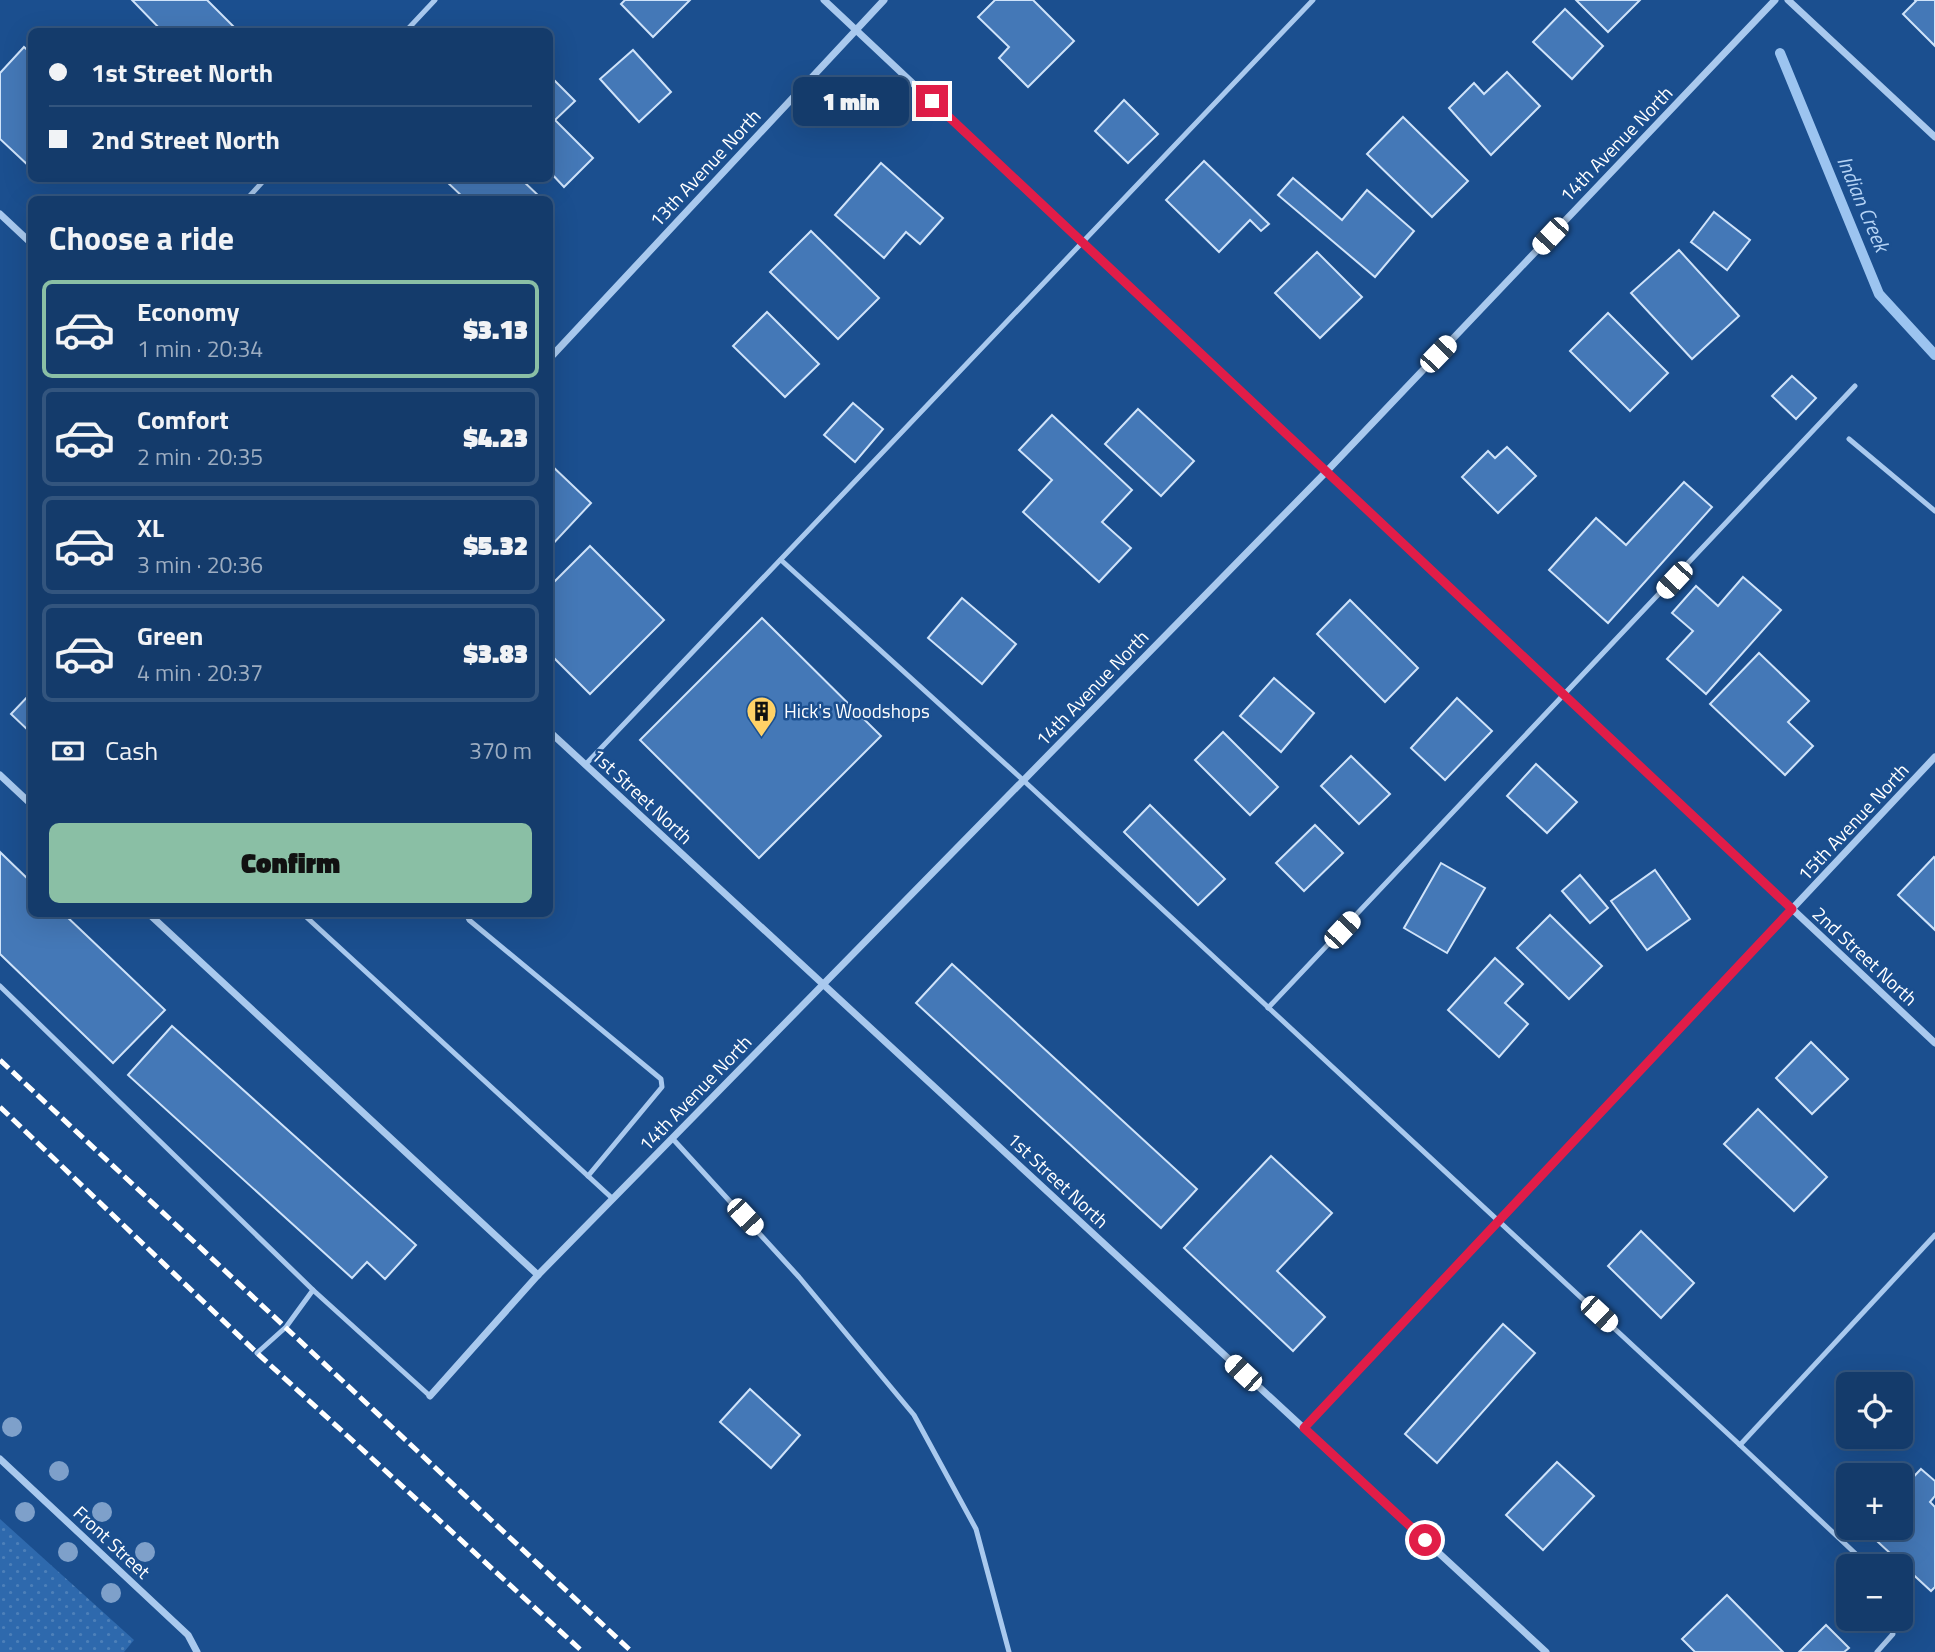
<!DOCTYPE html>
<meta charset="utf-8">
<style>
:root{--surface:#143b6b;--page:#1d4271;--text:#f1f3f6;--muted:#9dadc1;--line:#33557e;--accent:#8abfa5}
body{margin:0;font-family:"Titillium Web",sans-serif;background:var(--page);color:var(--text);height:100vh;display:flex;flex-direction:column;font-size:26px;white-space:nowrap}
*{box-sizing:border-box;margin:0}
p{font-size:23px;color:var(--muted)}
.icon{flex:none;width:38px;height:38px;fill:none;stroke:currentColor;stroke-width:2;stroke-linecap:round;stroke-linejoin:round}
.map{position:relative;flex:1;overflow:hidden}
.details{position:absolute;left:28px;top:196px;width:525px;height:721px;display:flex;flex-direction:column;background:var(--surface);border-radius:10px;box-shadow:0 7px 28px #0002,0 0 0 2px var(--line)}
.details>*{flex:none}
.banner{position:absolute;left:28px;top:28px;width:525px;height:154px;border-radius:10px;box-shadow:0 7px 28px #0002,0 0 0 2px var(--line);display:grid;align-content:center;height:154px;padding:0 21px;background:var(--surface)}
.controls{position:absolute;left:1836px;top:1372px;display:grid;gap:14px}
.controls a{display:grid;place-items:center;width:77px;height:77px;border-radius:10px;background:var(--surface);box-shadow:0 7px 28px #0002,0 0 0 2px var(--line);font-size:35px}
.end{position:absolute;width:32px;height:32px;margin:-16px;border:9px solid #e11d48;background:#fff;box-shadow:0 0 0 4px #fff}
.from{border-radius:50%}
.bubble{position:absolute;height:49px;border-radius:10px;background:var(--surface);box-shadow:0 7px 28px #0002,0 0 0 2px var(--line);font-size:23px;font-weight:800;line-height:49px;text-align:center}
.car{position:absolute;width:21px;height:42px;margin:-21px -10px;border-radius:9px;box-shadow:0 0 5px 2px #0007;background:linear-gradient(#fff 24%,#345 0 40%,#fff 0 76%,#345 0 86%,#fff 0)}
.banner b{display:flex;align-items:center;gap:24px;height:66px;font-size:26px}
.banner b+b{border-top:2px solid var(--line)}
.banner i{width:18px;height:18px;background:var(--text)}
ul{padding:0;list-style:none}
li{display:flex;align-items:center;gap:21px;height:98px;margin:0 14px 10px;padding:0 7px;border:4px solid var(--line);border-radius:10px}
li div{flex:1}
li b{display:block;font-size:26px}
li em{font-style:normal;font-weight:800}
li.on{border-color:var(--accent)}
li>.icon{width:63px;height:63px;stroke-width:1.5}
h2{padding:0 21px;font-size:32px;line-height:84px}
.pay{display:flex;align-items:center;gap:18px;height:77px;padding:0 21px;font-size:26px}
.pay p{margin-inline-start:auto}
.primary-button{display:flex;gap:14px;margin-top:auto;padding:14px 21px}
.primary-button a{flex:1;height:80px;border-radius:10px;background:var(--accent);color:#111;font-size:28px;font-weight:800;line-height:80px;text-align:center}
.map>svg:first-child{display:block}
.park{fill:url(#park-dots)}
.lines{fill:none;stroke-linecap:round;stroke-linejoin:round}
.stream{stroke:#9cc4f0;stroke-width:10}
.building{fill:#4478b7;stroke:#cfe3fa;stroke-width:2}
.lane{stroke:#a9c9ee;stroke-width:5}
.street{stroke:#a9c9ee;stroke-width:7}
.rail{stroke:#fff;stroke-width:5;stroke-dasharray:12 5;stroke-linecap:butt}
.tree{fill:#7ea0ca}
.route{stroke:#e11d48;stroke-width:9}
.labels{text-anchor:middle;stroke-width:5;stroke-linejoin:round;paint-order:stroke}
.street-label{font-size:19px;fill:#fff;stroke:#1b4f8f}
.poi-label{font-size:19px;fill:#fff;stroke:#1b4f8f;text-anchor:start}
.water-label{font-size:21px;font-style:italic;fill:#b5d3f5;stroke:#1b4f8f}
</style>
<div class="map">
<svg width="1935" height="1652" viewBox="0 0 1935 1652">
<defs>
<pattern id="park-dots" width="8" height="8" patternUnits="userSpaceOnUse" patternTransform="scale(1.75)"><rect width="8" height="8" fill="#2e69ad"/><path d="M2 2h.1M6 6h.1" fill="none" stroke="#4d80b9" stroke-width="1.8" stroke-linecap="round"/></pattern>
</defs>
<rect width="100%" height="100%" fill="#1b4f8f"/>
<path class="park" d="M0,1519L134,1640L124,1652H0Z"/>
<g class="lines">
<path class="stream" d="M1780,53L1879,294L1935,355"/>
</g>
<g class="building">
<path d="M132,0H207L233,26L227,32H163Z"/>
<path d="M625,0H690L653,37L621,4Z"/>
<path d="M995,0H1033L1074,41L1028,87L999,58L1009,47L978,17Z"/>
<path d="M1576,0H1640L1608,32Z"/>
<path d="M1915,0H1935V46L1903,14L1916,1Z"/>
<path d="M1565,9L1603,46L1572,79L1533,42Z"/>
<path d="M24,47L32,54V165L30,167L0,139V73Z"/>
<path d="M633,50L671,92L639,122L600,79Z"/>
<path d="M1507,72L1540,106L1491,155L1449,108L1474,83L1484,94Z"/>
<path d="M550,76L575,101L555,120L593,158L564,187L550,172Z"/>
<path d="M1124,100L1158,134L1128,163L1095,131Z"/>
<path d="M1403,117L1468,181L1432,217L1367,154Z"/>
<path d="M1204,161L1269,224L1261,231L1250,220L1219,252L1166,200Z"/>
<path d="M881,163L943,218L920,244L906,232L884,258L835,215Z"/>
<path d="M450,178H520L543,200H466L447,182Z"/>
<path d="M1293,178L1342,220L1367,190L1414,231L1375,277L1278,195Z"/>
<path d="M1714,212L1750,240L1727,270L1691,242Z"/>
<path d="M811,231L879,298L838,339L770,272Z"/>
<path d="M1679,250L1739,316L1692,359L1631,293Z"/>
<path d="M1317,252L1362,297L1320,338L1275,293Z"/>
<path d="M767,312L819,364L785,397L733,346Z"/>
<path d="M1608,313L1668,373L1630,411L1570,351Z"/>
<path d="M1792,376L1816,398L1796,419L1772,396Z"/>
<path d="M853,403L883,429L855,462L824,435Z"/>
<path d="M1138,409L1194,461L1161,496L1105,444Z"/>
<path d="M1052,415L1132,490L1102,522L1131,548L1099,582L1023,512L1052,480L1019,450Z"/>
<path d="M1507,447L1536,476L1498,513L1462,477L1488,451L1495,458Z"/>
<path d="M550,464L591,503L550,547Z"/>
<path d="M1684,482L1712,507L1608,623L1549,570L1596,518L1626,545Z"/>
<path d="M590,546L664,620L590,694L550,654V586Z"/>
<path d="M1743,577L1781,610L1706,694L1667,659L1693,631L1672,613L1696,586L1718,606Z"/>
<path d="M962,598L1016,644L982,684L928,638Z"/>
<path d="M1350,600L1418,668L1385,702L1317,634Z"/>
<path d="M762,618L881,736L759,858L640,740Z"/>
<path d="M1759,653L1809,701L1788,722L1813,746L1785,775L1710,704Z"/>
<path d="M1274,678L1314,713L1281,752L1240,716Z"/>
<path d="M32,692V734L11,714Z"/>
<path d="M1457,698L1492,731L1445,780L1411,748Z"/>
<path d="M1223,732L1278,787L1250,815L1195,760Z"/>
<path d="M1351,756L1390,794L1359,824L1321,786Z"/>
<path d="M1536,764L1577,802L1547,833L1507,796Z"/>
<path d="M1150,805L1225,879L1198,905L1124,832Z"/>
<path d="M1315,825L1343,853L1304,891L1276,863Z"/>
<path d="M0,852L32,883V914H64L165,1010L113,1063L0,954Z"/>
<path d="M1934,857L1935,858V930L1898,895Z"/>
<path d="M1441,863L1485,888L1447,953L1404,928Z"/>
<path d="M1655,870L1690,919L1647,950L1611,901Z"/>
<path d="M1580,875L1608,908L1590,923L1562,891Z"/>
<path d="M1550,915L1602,966L1569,999L1517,948Z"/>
<path d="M1495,958L1523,984L1505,1003L1528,1024L1499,1057L1448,1010Z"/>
<path d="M952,964L1197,1189L1161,1228L916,1003Z"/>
<path d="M172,1026L416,1245L385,1279L367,1262L352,1278L128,1075Z"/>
<path d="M1811,1042L1848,1079L1812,1114L1776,1078Z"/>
<path d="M1758,1109L1827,1177L1794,1211L1724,1144Z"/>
<path d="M1271,1156L1332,1213L1277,1271L1325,1317L1293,1351L1184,1248Z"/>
<path d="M1641,1231L1694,1283L1661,1318L1608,1266Z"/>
<path d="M1503,1324L1535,1353L1437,1463L1405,1434Z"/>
<path d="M750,1389L800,1435L771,1468L720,1422Z"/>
<path d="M1557,1462L1594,1496L1543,1550L1506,1515Z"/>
<path d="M1921,1469L1935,1481V1496L1930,1502L1935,1507V1587L1931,1591L1865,1530L1867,1528H1900V1491Z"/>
<path d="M1727,1595L1783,1652H1695L1682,1639Z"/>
<path d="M1826,1625L1849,1648L1844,1652H1799Z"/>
</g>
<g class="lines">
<g class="lane">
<path d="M405,32L435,0"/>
<path d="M246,200L266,178"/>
<path d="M1849,439L1935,511"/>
<path d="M781,560L1023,780L1740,1445L1858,1556L1863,1566"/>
<path d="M585,765L1313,0"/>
<path d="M303,914L613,1199"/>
<path d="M466,914L469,920L661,1079L662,1087L588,1176"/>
<path d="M0,986L313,1290"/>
<path d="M1268,1008L1855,386"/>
<path d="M672,1138L799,1277L914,1415L976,1529L1009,1652"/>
<path d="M257,1353L286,1327L313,1290L430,1396"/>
<path d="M1740,1445L1935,1235"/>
<path d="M1877,1652L1893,1634L1886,1619"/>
</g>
<g class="street">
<path d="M824,0L1935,1043"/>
<path d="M1788,0L1935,137"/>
<path d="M0,214L32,244"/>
<path d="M550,358L884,0"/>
<path d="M550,732L1546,1652"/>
<path d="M0,775L32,805"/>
<path d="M149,914L538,1275"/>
<path d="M430,1396L538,1275L1326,472L1775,0"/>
<path d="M1304,1428L1935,757"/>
<path d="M0,1459L188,1635L197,1652"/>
</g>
<g class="rail">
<path d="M0,1060L632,1652"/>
<path d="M0,1107L257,1353L583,1652"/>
</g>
</g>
<g class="tree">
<circle cx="12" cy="1427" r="10"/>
<circle cx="59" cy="1471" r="10"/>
<circle cx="25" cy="1512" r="10"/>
<circle cx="102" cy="1512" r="10"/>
<circle cx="68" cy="1552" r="10"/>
<circle cx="145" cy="1552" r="10"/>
<circle cx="111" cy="1593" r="10"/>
</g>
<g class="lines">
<path class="route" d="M932,101L1792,909L1304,1428L1425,1540"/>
</g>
<defs>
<symbol id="building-pin" viewBox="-11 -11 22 30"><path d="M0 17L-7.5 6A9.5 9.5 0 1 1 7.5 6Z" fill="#ffd166" stroke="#1b4f8f"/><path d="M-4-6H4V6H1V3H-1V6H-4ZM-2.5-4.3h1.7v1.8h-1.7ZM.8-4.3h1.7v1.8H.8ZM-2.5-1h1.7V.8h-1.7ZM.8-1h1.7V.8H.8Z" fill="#111"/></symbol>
</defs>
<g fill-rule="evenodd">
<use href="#building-pin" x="744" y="694" width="35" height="47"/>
</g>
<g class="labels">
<g class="street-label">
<text transform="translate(1616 144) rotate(-46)" y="7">14th Avenue North</text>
<text transform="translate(705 168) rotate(-47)" y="7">13th Avenue North</text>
<text transform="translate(1092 688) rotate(-46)" y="7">14th Avenue North</text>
<text transform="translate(642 796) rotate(43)" y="7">1st Street North</text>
<text transform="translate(1853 822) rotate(-47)" y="7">15th Avenue North</text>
<text transform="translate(1865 956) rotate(43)" y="7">2nd Street North</text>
<text transform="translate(695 1093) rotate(-46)" y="7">14th Avenue North</text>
<text transform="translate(1058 1180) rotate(43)" y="7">1st Street North</text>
<text transform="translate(112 1542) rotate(43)" y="7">Front Street</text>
</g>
<g class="poi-label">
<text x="784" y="718">Hick's Woodshops</text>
</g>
<g class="water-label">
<text transform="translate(1863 204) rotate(67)" y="7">Indian Creek</text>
</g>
</g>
</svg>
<div class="controls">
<a><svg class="icon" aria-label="locate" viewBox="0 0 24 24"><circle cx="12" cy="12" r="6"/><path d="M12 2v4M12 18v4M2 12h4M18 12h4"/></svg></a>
<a>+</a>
<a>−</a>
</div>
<i class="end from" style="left:1425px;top:1540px"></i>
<i class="end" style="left:932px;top:101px"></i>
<div class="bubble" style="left:793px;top:77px;width:116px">1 min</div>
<i class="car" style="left:1550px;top:236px;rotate:223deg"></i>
<i class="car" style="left:1438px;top:354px;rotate:44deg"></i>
<i class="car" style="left:1674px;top:580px;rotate:223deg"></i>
<i class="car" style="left:1342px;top:930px;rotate:43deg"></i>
<i class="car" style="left:745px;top:1217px;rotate:137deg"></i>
<i class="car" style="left:1599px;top:1314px;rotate:133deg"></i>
<i class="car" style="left:1243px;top:1373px;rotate:313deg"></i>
<div class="banner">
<b><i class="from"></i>1st Street North</b>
<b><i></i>2nd Street North</b>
</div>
<section class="details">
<h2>Choose a ride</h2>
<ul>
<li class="on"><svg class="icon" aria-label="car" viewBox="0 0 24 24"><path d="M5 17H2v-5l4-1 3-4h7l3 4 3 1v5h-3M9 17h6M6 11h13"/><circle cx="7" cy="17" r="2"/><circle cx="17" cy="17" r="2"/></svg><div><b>Economy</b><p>1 min · 20:34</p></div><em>$3.13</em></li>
<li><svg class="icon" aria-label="car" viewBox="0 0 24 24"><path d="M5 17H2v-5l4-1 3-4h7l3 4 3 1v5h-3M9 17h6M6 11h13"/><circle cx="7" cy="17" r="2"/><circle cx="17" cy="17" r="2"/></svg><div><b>Comfort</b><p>2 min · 20:35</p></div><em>$4.23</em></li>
<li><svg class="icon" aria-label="car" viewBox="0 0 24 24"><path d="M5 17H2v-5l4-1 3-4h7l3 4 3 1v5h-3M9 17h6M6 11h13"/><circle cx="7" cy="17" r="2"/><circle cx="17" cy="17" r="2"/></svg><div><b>XL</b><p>3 min · 20:36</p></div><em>$5.32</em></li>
<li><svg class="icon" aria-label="car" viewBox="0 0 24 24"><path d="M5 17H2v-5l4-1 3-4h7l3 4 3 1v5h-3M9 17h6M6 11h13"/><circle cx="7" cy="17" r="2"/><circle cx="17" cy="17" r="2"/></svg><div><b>Green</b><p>4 min · 20:37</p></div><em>$3.83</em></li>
</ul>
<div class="pay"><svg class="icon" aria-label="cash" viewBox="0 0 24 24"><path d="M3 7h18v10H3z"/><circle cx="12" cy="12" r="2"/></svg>Cash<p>370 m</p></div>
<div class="primary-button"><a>Confirm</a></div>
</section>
</div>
